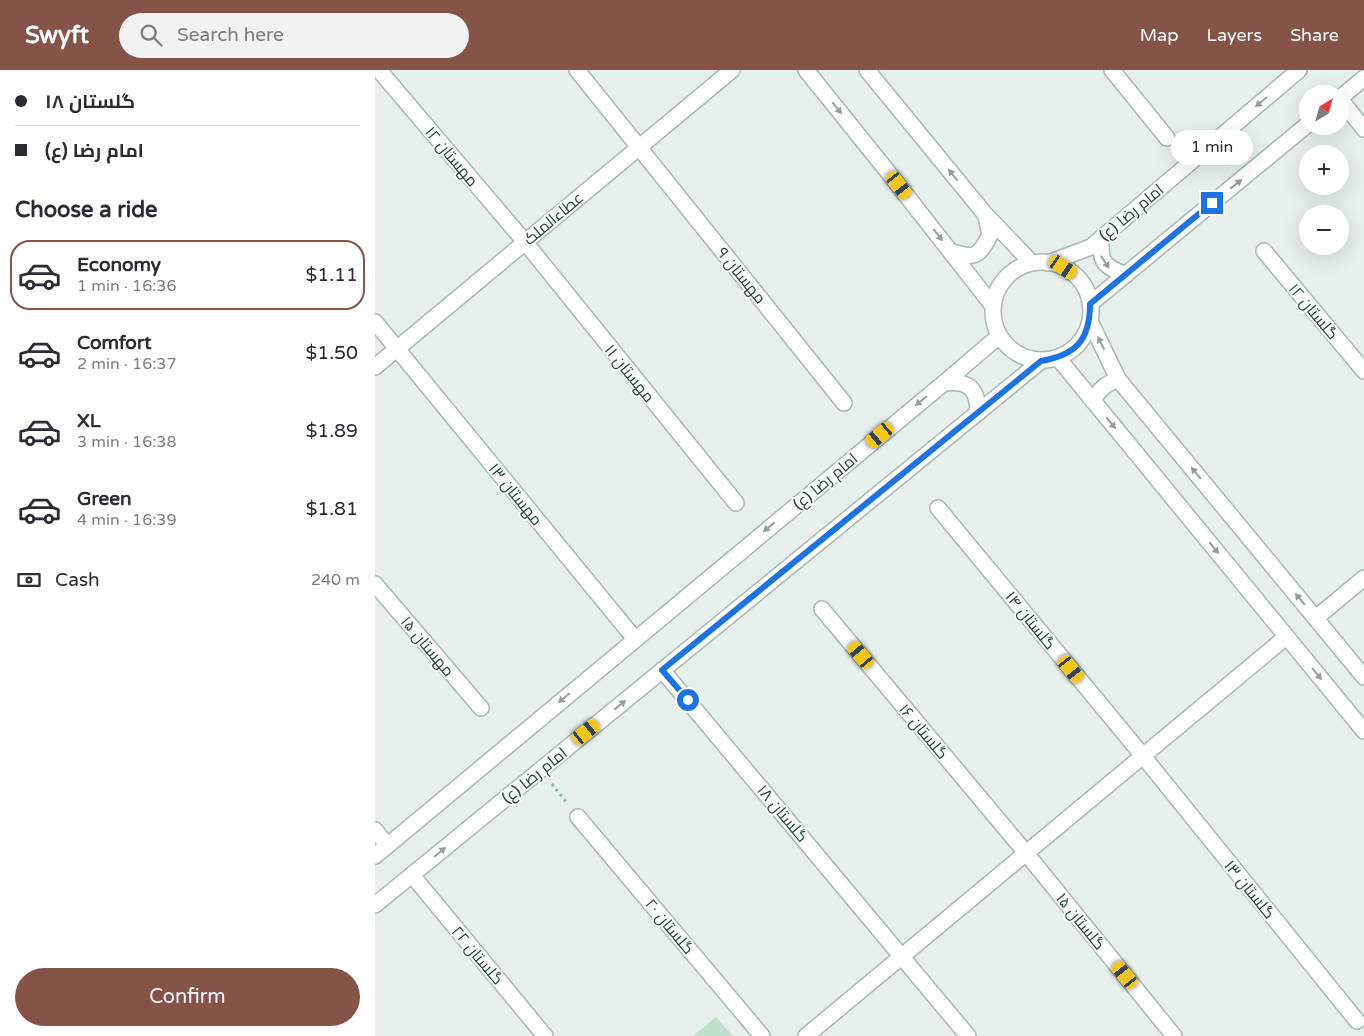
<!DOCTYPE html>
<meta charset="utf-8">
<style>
:root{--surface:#fff;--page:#f2f2f3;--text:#2b2b33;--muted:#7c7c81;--line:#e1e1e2;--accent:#855347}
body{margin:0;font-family:"Varela Round",Cairo,sans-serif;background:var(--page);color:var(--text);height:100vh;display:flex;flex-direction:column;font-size:19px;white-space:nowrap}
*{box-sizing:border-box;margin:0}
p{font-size:16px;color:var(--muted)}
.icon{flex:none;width:28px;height:28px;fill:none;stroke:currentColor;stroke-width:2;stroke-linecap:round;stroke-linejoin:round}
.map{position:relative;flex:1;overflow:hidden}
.details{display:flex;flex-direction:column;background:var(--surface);width:375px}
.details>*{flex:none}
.hud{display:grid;align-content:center;height:110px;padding:0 15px;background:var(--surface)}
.needle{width:32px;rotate:37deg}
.buttons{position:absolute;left:924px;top:15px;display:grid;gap:10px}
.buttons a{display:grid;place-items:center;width:50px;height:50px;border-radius:50%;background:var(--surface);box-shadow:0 5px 20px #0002;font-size:25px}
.end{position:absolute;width:22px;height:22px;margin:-11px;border:6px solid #1a73e8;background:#fff;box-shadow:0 0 0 2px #fff}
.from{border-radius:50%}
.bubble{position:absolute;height:35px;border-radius:18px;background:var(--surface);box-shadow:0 5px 20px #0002;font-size:16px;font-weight:600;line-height:35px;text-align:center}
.car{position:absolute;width:15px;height:30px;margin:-15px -8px;border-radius:6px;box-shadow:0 0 4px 1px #0007;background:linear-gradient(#f5c518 24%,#345 0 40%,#f5c518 0 76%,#345 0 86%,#f5c518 0)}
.hud b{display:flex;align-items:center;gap:18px;height:48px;font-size:19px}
.hud b+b{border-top:1px solid var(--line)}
.hud i{width:12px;height:12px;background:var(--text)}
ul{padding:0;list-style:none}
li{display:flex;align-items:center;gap:15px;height:70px;margin:0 10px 8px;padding:0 5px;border:2px solid transparent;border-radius:20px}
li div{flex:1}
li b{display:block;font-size:19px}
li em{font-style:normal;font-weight:600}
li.selected{border-color:var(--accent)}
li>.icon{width:45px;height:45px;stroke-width:1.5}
h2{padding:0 15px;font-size:22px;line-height:60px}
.pay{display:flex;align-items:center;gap:12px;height:55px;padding:0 15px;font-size:19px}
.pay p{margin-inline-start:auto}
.primary-button{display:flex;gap:10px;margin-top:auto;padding:10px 15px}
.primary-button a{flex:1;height:58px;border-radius:30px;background:var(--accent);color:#fff;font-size:20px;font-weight:600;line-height:58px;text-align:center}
header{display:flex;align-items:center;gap:30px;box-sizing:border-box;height:70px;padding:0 25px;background:var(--accent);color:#fff}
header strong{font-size:24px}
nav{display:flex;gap:28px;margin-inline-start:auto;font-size:18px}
.search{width:350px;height:45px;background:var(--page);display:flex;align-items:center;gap:12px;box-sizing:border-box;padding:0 18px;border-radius:28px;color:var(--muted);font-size:19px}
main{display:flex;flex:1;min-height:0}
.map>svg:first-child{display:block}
.green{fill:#bfe0c8}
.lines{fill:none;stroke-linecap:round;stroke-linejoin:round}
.minor-casing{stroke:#a8b8b2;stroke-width:18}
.tertiary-casing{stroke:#a8b8b2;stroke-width:18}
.path{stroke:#86b3a5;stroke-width:3;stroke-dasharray:2.5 4;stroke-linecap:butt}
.minor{stroke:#fff;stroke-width:15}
.tertiary{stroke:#fff;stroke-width:15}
.oneway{fill:#92a09c}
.route{stroke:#1a73e8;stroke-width:6}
.labels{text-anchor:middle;stroke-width:4;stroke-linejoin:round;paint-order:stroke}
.street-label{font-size:16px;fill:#24423a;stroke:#f7fbf9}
</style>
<header>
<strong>Swyft</strong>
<div class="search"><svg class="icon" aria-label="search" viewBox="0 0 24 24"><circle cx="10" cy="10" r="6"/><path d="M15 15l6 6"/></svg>Search here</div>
<nav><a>Map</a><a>Layers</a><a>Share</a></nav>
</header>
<main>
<section class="details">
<div class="hud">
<b><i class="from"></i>گلستان ۱۸</b>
<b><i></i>امام رضا (ع)</b>
</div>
<h2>Choose a ride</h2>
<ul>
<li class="selected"><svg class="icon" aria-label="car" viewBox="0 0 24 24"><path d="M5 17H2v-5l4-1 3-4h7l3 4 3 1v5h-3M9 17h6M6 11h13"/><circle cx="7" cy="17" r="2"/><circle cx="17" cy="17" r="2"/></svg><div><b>Economy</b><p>1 min · 16:36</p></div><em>$1.11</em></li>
<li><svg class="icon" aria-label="car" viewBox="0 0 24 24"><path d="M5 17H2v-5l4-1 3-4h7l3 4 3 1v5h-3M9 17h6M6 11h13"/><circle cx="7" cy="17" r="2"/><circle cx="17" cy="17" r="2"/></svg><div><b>Comfort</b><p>2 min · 16:37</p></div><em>$1.50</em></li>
<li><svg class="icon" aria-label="car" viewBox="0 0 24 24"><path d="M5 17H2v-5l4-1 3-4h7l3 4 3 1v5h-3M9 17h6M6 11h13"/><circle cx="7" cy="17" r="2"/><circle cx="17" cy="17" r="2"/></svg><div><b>XL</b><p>3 min · 16:38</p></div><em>$1.89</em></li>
<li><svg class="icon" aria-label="car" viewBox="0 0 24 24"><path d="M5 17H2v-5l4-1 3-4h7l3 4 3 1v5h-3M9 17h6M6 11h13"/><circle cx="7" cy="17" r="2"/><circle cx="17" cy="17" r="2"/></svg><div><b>Green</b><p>4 min · 16:39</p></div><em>$1.81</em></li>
</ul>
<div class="pay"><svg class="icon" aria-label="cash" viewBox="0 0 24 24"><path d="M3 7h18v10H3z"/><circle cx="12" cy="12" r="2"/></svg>Cash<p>240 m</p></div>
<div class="primary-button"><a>Confirm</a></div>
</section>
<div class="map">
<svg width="989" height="966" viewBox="0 0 989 966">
<rect width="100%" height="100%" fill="#e6efeb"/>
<path class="green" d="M341,947L358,966H318Z"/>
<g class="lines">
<defs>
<g id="minor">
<path d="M4,0L150,172L361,433"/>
<path d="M202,0L469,333"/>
<path d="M737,0L792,68"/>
<path d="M965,29L989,59"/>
<path d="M889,181L989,301"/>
<path d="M0,252L260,569"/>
<path d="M0,297L357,0"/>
<path d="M563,438L768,686L982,951"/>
<path d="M0,514L106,638"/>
<path d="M447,539L651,783L799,966"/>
<path d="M941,548L989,508"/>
<path d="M287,600L593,966"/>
<path d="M203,747L387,966"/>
<path d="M0,760L12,775"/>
<path d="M37,805L170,966"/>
<path d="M431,966L911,567"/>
</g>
<g id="tertiary">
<path d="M431,0L513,102L618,236"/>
<path d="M492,0L610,144L657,193"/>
<path d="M965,28L989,8"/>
<path d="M726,168C725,192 728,196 751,205"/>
<path d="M575,181C599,189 603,188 615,165L611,146"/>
<circle cx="667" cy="241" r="49"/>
<path d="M673,193L716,177L924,0"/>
<path d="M715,234L932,55"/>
<path d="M715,251L743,309L989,607"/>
<path d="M683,288L989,661"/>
<path d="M569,313C593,310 603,318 603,343"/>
<path d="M718,331C724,319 731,314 743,309"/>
<path d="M0,786L569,313L624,266"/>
<path d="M0,835L666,291"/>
</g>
</defs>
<use href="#minor" class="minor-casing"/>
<use href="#tertiary" class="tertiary-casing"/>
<path class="path" d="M177,714L192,733"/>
<use href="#minor" class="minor"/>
<use href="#tertiary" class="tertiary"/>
</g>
<defs><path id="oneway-solid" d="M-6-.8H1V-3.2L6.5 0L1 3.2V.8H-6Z" transform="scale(1.25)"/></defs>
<g class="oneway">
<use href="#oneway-solid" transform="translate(886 32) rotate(140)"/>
<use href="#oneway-solid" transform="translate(462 38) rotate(51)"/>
<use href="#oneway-solid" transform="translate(578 105) rotate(-129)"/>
<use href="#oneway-solid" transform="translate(861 114) rotate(-39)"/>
<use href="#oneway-solid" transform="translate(563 165) rotate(52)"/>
<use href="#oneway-solid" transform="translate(730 192) rotate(56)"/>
<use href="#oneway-solid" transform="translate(726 273) rotate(-116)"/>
<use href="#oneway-solid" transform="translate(546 331) rotate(141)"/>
<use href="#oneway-solid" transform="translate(736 353) rotate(51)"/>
<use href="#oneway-solid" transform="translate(821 403) rotate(-130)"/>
<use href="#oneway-solid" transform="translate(394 457) rotate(140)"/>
<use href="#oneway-solid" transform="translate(839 478) rotate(51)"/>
<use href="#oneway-solid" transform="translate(925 529) rotate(-130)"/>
<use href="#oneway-solid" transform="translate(942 604) rotate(51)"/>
<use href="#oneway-solid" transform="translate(189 628) rotate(140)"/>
<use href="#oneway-solid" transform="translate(245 635) rotate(-39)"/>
<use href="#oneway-solid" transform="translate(65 782) rotate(-39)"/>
</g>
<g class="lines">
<path class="route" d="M313,630L287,600L666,291C701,285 715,270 715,234L837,133"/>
</g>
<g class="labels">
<g class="street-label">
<text transform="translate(77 86) rotate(50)" y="6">مهستان ۱۲</text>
<text transform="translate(756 142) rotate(-40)" y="6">امام رضا (ع)</text>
<text transform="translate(178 148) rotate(-40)" y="6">عطاءالملک</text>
<text transform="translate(367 205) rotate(51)" y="6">مهستان ۹</text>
<text transform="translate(939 241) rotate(50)" y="6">گلستان ۱۲</text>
<text transform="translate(255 303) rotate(51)" y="6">مهستان ۱۱</text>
<text transform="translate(450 411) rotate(-40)" y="6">امام رضا (ع)</text>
<text transform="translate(141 424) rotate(51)" y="6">مهستان ۱۳</text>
<text transform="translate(656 550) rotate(51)" y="6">گلستان ۱۴</text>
<text transform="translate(53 576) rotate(50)" y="6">مهستان ۱۵</text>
<text transform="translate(549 661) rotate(50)" y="6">گلستان ۱۶</text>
<text transform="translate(159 705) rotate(-39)" y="6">امام رضا (ع)</text>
<text transform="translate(408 743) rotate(50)" y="6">گلستان ۱۸</text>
<text transform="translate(875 819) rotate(51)" y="6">گلستان ۱۳</text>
<text transform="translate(706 851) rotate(51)" y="6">گلستان ۱۵</text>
<text transform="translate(295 856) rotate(50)" y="6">گلستان ۲۰</text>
<text transform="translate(103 885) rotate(50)" y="6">گلستان ۲۲</text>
</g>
</g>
</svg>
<div class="buttons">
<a><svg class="needle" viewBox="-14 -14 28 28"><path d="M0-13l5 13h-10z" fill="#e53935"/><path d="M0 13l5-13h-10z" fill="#7c7c81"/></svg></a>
<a>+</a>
<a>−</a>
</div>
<i class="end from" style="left:313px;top:630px"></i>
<i class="end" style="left:837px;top:133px"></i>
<div class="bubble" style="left:796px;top:60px;width:82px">1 min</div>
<i class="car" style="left:524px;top:115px;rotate:142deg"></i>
<i class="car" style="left:688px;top:197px;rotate:124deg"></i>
<i class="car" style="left:505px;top:365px;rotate:230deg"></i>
<i class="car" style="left:486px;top:585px;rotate:320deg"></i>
<i class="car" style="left:696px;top:599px;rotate:141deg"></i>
<i class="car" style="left:211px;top:662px;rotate:51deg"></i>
<i class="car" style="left:750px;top:905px;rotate:321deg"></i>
</div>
</main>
